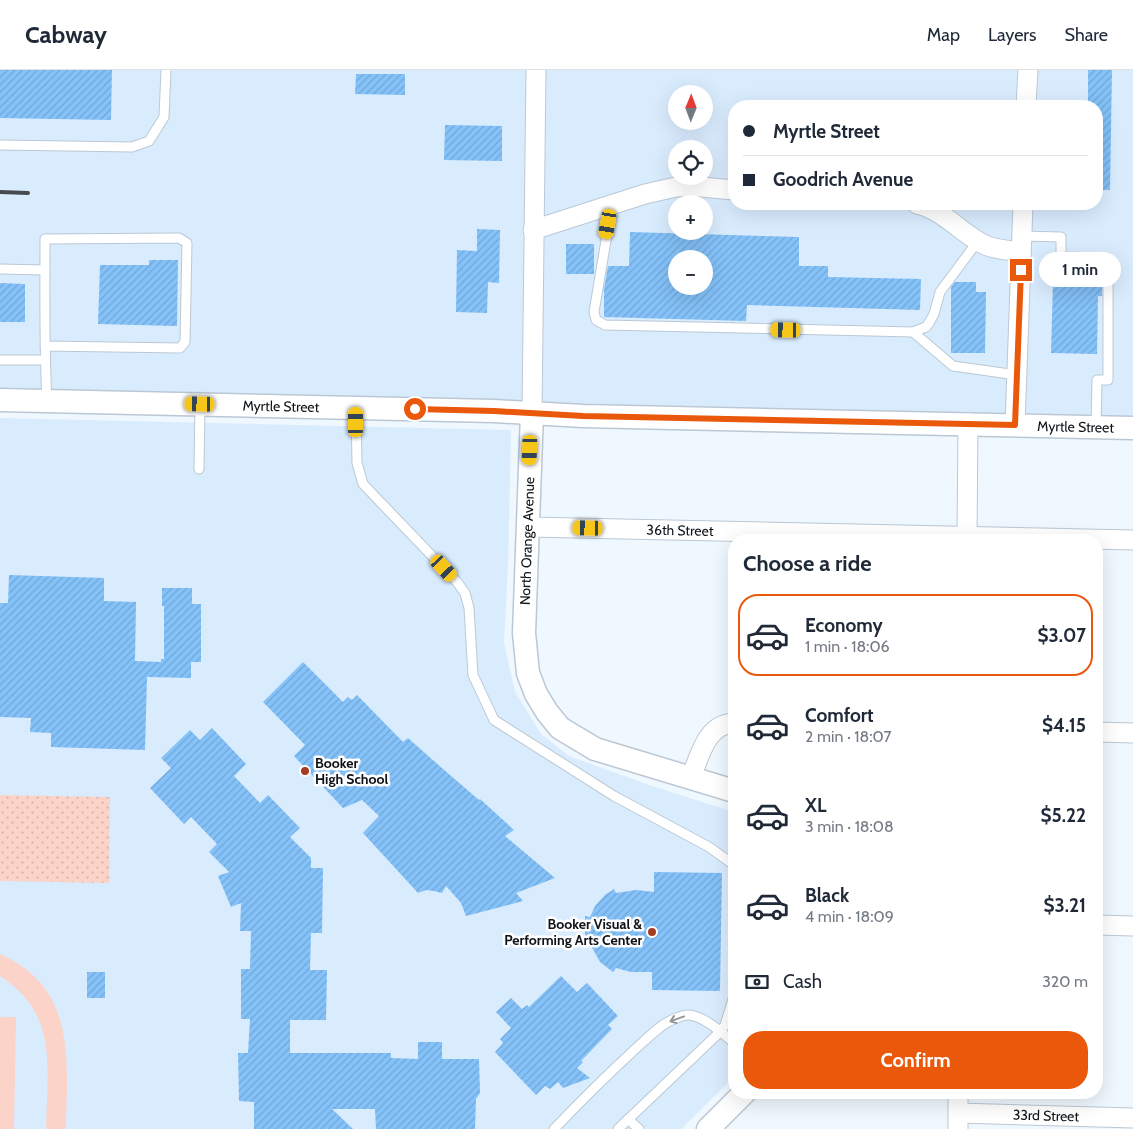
<!DOCTYPE html>
<meta charset="utf-8">
<style>
:root{--surface:#fff;--page:#f6f6f7;--text:#1f2937;--muted:#747a83;--line:#e0e1e3;--accent:#ea580c}
body{margin:0;font-family:Cabin,sans-serif;background:var(--page);color:var(--text);height:100vh;display:flex;flex-direction:column;font-size:19px;white-space:nowrap}
*{box-sizing:border-box;margin:0}
p{font-size:16px;color:var(--muted)}
.icon{flex:none;width:28px;height:28px;fill:none;stroke:currentColor;stroke-width:2;stroke-linecap:round;stroke-linejoin:round}
.map{position:relative;flex:1;overflow:hidden}
.drawer{position:absolute;left:728px;top:464px;width:375px;height:565px;display:flex;flex-direction:column;background:var(--surface);border-radius:20px;box-shadow:0 5px 20px #0002}
.drawer>*{flex:none}
.hud{position:absolute;left:728px;top:30px;width:375px;height:110px;border-radius:20px;box-shadow:0 5px 20px #0002;display:grid;align-content:center;height:110px;padding:0 15px;background:var(--surface)}
.needle{width:32px;rotate:1deg}
.fabs{position:absolute;left:668px;top:15px;display:grid;gap:10px}
.fabs a{display:grid;place-items:center;width:45px;height:45px;border-radius:50%;background:var(--surface);box-shadow:0 5px 20px #0002;font-size:25px}
.end{position:absolute;width:22px;height:22px;margin:-11px;border:6px solid #ea580c;background:#fff;box-shadow:0 0 0 2px #fff}
.from{border-radius:50%}
.bubble{position:absolute;height:35px;border-radius:18px;background:var(--surface);box-shadow:0 5px 20px #0002;font-size:16px;font-weight:700;line-height:35px;text-align:center}
.car{position:absolute;width:15px;height:30px;margin:-15px -8px;border-radius:6px;box-shadow:0 0 4px 1px #0007;background:linear-gradient(#f5c518 24%,#345 0 40%,#f5c518 0 76%,#345 0 86%,#f5c518 0)}
.hud b{display:flex;align-items:center;gap:18px;height:48px;font-size:19px}
.hud b+b{border-top:1px solid var(--line)}
.hud i{width:12px;height:12px;background:var(--text)}
ul{padding:0;list-style:none}
li{display:flex;align-items:center;gap:15px;height:82px;margin:0 10px 8px;padding:0 5px;border:2px solid transparent;border-radius:20px}
li div{flex:1}
li b{display:block;font-size:19px}
li em{font-style:normal;font-weight:700}
li.current{border-color:var(--accent)}
li>.icon{width:45px;height:45px;stroke-width:1.5}
h2{padding:0 15px;font-size:22px;line-height:60px}
.pay{display:flex;align-items:center;gap:12px;height:55px;padding:0 15px;font-size:19px}
.pay p{margin-inline-start:auto}
.action{display:flex;gap:10px;margin-top:auto;padding:10px 15px}
.action a{flex:1;height:58px;border-radius:20px;background:var(--accent);color:#fff;font-size:20px;font-weight:700;line-height:58px;text-align:center}
header{display:flex;align-items:center;gap:30px;box-sizing:border-box;height:70px;padding:0 25px;background:var(--surface);border-bottom:1px solid var(--line)}
header strong{font-size:24px}
nav{display:flex;gap:28px;margin-inline-start:auto;font-size:18px}
.map>svg:first-child{display:block}
.built{fill:#d9ecfe;fill-rule:evenodd}
.grass{fill:#fcd3c9}
.park{fill:url(#park-dots)}
.building{fill:url(#building-hatch);fill-rule:evenodd}
.lines{fill:none;stroke-linecap:round;stroke-linejoin:round}
.service-casing{stroke:#bbc8d4;stroke-width:11}
.minor-casing{stroke:#bbc8d4;stroke-width:21}
.tertiary-casing{stroke:#bbc8d4;stroke-width:25}
.service{stroke:#fff;stroke-width:9}
.minor{stroke:#fff;stroke-width:19}
.tertiary{stroke:#fff;stroke-width:22}
.rail{stroke:#464b50;stroke-width:4}
.oneway{stroke:#939597}
.route{stroke:#ea580c;stroke-width:6}
.poi-dot{fill:#a43c22;stroke:#fff;stroke-width:2}
.labels{text-anchor:middle;stroke-width:5;stroke-linejoin:round;paint-order:stroke}
.street-label{font-size:14px;fill:#0e1317;stroke:#fff}
.poi-label{font-size:14px;font-weight:bold;fill:#0e1317;stroke:#fff;text-anchor:start}
</style>
<header>
<strong>Cabway</strong>
<nav><a>Map</a><a>Layers</a><a>Share</a></nav>
</header>
<div class="map">
<svg width="1133" height="1059" viewBox="0 0 1133 1059">
<defs>
<pattern id="park-dots" width="8" height="8" patternUnits="userSpaceOnUse" patternTransform="scale(1.25)"><rect width="8" height="8" fill="#fcd3c9"/><path d="M2 2h.1M6 6h.1" fill="none" stroke="#d7b4ac" stroke-width="1.8" stroke-linecap="round"/></pattern>
<pattern id="building-hatch" width="6" height="6" patternUnits="userSpaceOnUse" patternTransform="scale(1.25)"><rect width="6" height="6" fill="#84c2f9"/><path d="M-1 1l2-2M0 6l6-6M5 7l2-2" fill="none" stroke="#71a6d5"/></pattern>
</defs>
<rect width="100%" height="100%" fill="#eff7ff"/>
<g class="built">
<path d="M0,0H528L524,334L0,321Z"/>
<path d="M544,0H1019L1018,36H734V134H1015L1007,346L540,334ZM676,24H704V51H676ZM676,79H704V106H676ZM676,134H704V161H676ZM676,189H704V216H676Z"/>
<path d="M1036,0H1133V349L1024,346L1031,134H1096V36H1035Z"/>
<path d="M0,348L511,360L508,496L504,573L515,622L541,664L569,686L649,715L734,742V1007L681,1059H0Z"/>
</g>
<g class="grass">
<path d="M0,884C77,918 67,989 66,1059H46C47,998 59,944 0,906Z"/>
<path d="M0,947H16L14,1059H0Z"/>
</g>
<path class="park" d="M0,725L110,727L109,813L0,811Z"/>
<g class="building">
<path d="M0,0H112L111,50L0,48Z"/>
<path d="M1088,0H1112L1110,120H1096V36H1088Z"/>
<path d="M356,4H405V25L355,24Z"/>
<path d="M445,55L502,56V91L444,90Z"/>
<path d="M477,159L500,160L499,213L488,212L487,243L456,242L457,180L477,181Z"/>
<path d="M630,162L799,167V196H828V207L921,209L920,240L747,235L746,251L604,247V219L608,196H629ZM676,189H704V216H676Z"/>
<rect x="566" y="174" width="28" height="30"/>
<path d="M149,190H178L177,256L98,254L100,195H149Z"/>
<path d="M1053,211L1102,212V226H1098L1097,284L1051,283Z"/>
<path d="M955,212H976V222H986L985,283H951V217Z"/>
<path d="M0,213L25,214V252H0Z"/>
<path d="M9,505L104,508V531L136,532L135,591L161,592V589H164V536H162V518H192V534H201V592H191V608L147,607L145,680L51,677V663L30,662L31,648L0,647V533H8Z"/>
<path d="M303,592L343,632L348,627L352,630L357,625L403,672L408,668L443,699L479,730L480,729L514,760L505,766L555,808L516,823L523,831L466,846L461,833L446,816L442,823L434,821L426,820L418,823L363,763L379,746L362,730L343,738L294,686L305,675L263,632Z"/>
<path d="M212,658L246,694L234,706L260,733L268,725L300,758L290,767L311,788V798H323L322,863H311L310,900H327L326,950H290V983H391V988L418,989V972H442V989H479L480,1023L476,1029L475,1059H376L375,1039H332L353,1059H254V1032L239,1031L238,983H248L250,949H241V899H250L251,861H240L241,833L231,837L218,806L229,802L209,782L217,774L191,747L184,754L150,718L171,698L161,688L190,660L200,670Z"/>
<path d="M654,802L722,803L720,921L652,920V902H631L616,898L613,902L600,892L590,874H585V846L590,847L595,836L605,825L614,819L616,823L636,820L654,822Z"/>
<rect x="87" y="902" width="18" height="26"/>
<path d="M561,906L577,922L587,913L618,946L608,955L612,959L581,991L583,992L577,998L590,1008L563,1018L558,1012L550,1019L545,1016L536,1025L495,982L503,973L500,969L511,958L496,942L511,928L522,939L527,935L529,937Z"/>
</g>
<g class="lines">
<defs>
<g id="service">
<path d="M0,75L132,77L149,71L164,47L166,0"/>
<path d="M612,135L594,242L596,250L605,255L913,262L926,257L929,253L934,244L940,222L978,171"/>
<path d="M1022,166L1061,167V187L1108,188V310H1097L1096,357"/>
<path d="M0,199L45,200"/>
<path d="M913,262L953,296L1017,305"/>
<path d="M45,276L180,278L185,272L187,173L179,168L45,169C45,223 44,277 47,331"/>
<path d="M0,290H45"/>
<path d="M356,338L357,393L363,414L457,512L465,523L469,538L473,605L494,650L614,726L709,777L734,795"/>
<path d="M199,399L200,335"/>
<path d="M628,1049L639,1059"/>
<path d="M554,1059C579,1033 604,1008 631,983C641,974 652,963 663,955C669,951 681,945 688,945C703,945 724,964 734,973"/>
<path d="M618,1059L721,961L725,955L734,926"/>
</g>
<g id="minor">
<path d="M1026,36L1028,0"/>
<path d="M917,134C943,140 960,162 983,174C994,180 1009,180 1021,182"/>
<path d="M533,160L645,124L676,117L690,116L734,120"/>
<path d="M532,343L536,0"/>
<path d="M1015,355L1023,134"/>
<path id="s1" d="M528,457L1133,470"/>
<path d="M967,470L968,353"/>
<path d="M1096,662L1133,663"/>
<path d="M691,707C700,686 706,654 734,653"/>
<path d="M1096,855L1133,856"/>
<path id="s2" d="M958,1043L1133,1048"/>
<path d="M958,1059V1022"/>
</g>
<g id="tertiary">
<path id="s3" d="M0,330L494,341L583,346L1133,358"/>
<path d="M532,343L524,563L528,603L536,624L547,642L560,658L595,679L734,721"/>
<path d="M708,1059L745,1022"/>
</g>
</defs>
<use href="#service" class="service-casing"/>
<use href="#minor" class="minor-casing"/>
<use href="#tertiary" class="tertiary-casing"/>
<use href="#service" class="service"/>
<use href="#minor" class="minor"/>
<use href="#tertiary" class="tertiary"/>
<path class="rail" d="M0,122L28,123"/>
</g>
<defs><path id="oneway-shaft" d="M-6 0H5M1.5-3L5.5 0L1.5 3" fill="none" stroke-width="1.6" stroke-linecap="round" stroke-linejoin="round" transform="scale(1.25)"/></defs>
<use class="oneway" href="#oneway-shaft" transform="translate(677 949) rotate(160)"/>
<g class="lines">
<path class="route" d="M415,339L494,341L583,346L1015,355L1021,200"/>
</g>
<g class="poi-dot">
<circle cx="305" cy="701" r="5"/>
<circle cx="652" cy="862" r="5"/>
</g>
<g class="labels">
<g class="street-label">
<text dy="5" stroke="none"><textPath href="#s3" startOffset="281">Myrtle Street</textPath></text>
<text dy="5" stroke="none"><textPath href="#s3" startOffset="1076">Myrtle Street</textPath></text>
<text dy="5" stroke="none"><textPath href="#s1" startOffset="152">36th Street</textPath></text>
<text transform="translate(527 471) rotate(-88)" y="5">North Orange Avenue</text>
<text dy="5" stroke="none"><textPath href="#s2" startOffset="88">33rd Street</textPath></text>
</g>
<g class="poi-label">
<text x="315" y="698">Booker<tspan x="315" dy="16">High School</tspan></text>
<text x="642" y="859" text-anchor="end">Booker Visual &amp;<tspan x="642" dy="16">Performing Arts Center</tspan></text>
</g>
</g>
</svg>
<div class="fabs">
<a><svg class="needle" viewBox="-14 -14 28 28"><path d="M0-13l5 13h-10z" fill="#e53935"/><path d="M0 13l5-13h-10z" fill="#747a83"/></svg></a>
<a><svg class="icon" aria-label="locate" viewBox="0 0 24 24"><circle cx="12" cy="12" r="6"/><path d="M12 2v4M12 18v4M2 12h4M18 12h4"/></svg></a>
<a>+</a>
<a>−</a>
</div>
<i class="end from" style="left:415px;top:339px"></i>
<i class="end" style="left:1021px;top:200px"></i>
<div class="bubble" style="left:1039px;top:182px;width:82px">1 min</div>
<i class="car" style="left:608px;top:154px;rotate:190deg"></i>
<i class="car" style="left:786px;top:260px;rotate:271deg"></i>
<i class="car" style="left:200px;top:334px;rotate:271deg"></i>
<i class="car" style="left:356px;top:352px;rotate:0deg"></i>
<i class="car" style="left:530px;top:380px;rotate:182deg"></i>
<i class="car" style="left:588px;top:458px;rotate:271deg"></i>
<i class="car" style="left:444px;top:498px;rotate:137deg"></i>
<div class="hud">
<b><i class="from"></i>Myrtle Street</b>
<b><i></i>Goodrich Avenue</b>
</div>
<section class="drawer">
<h2>Choose a ride</h2>
<ul>
<li class="current"><svg class="icon" aria-label="car" viewBox="0 0 24 24"><path d="M5 17H2v-5l4-1 3-4h7l3 4 3 1v5h-3M9 17h6M6 11h13"/><circle cx="7" cy="17" r="2"/><circle cx="17" cy="17" r="2"/></svg><div><b>Economy</b><p>1 min · 18:06</p></div><em>$3.07</em></li>
<li><svg class="icon" aria-label="car" viewBox="0 0 24 24"><path d="M5 17H2v-5l4-1 3-4h7l3 4 3 1v5h-3M9 17h6M6 11h13"/><circle cx="7" cy="17" r="2"/><circle cx="17" cy="17" r="2"/></svg><div><b>Comfort</b><p>2 min · 18:07</p></div><em>$4.15</em></li>
<li><svg class="icon" aria-label="car" viewBox="0 0 24 24"><path d="M5 17H2v-5l4-1 3-4h7l3 4 3 1v5h-3M9 17h6M6 11h13"/><circle cx="7" cy="17" r="2"/><circle cx="17" cy="17" r="2"/></svg><div><b>XL</b><p>3 min · 18:08</p></div><em>$5.22</em></li>
<li><svg class="icon" aria-label="car" viewBox="0 0 24 24"><path d="M5 17H2v-5l4-1 3-4h7l3 4 3 1v5h-3M9 17h6M6 11h13"/><circle cx="7" cy="17" r="2"/><circle cx="17" cy="17" r="2"/></svg><div><b>Black</b><p>4 min · 18:09</p></div><em>$3.21</em></li>
</ul>
<div class="pay"><svg class="icon" aria-label="cash" viewBox="0 0 24 24"><path d="M3 7h18v10H3z"/><circle cx="12" cy="12" r="2"/></svg>Cash<p>320 m</p></div>
<div class="action"><a>Confirm</a></div>
</section>
</div>
